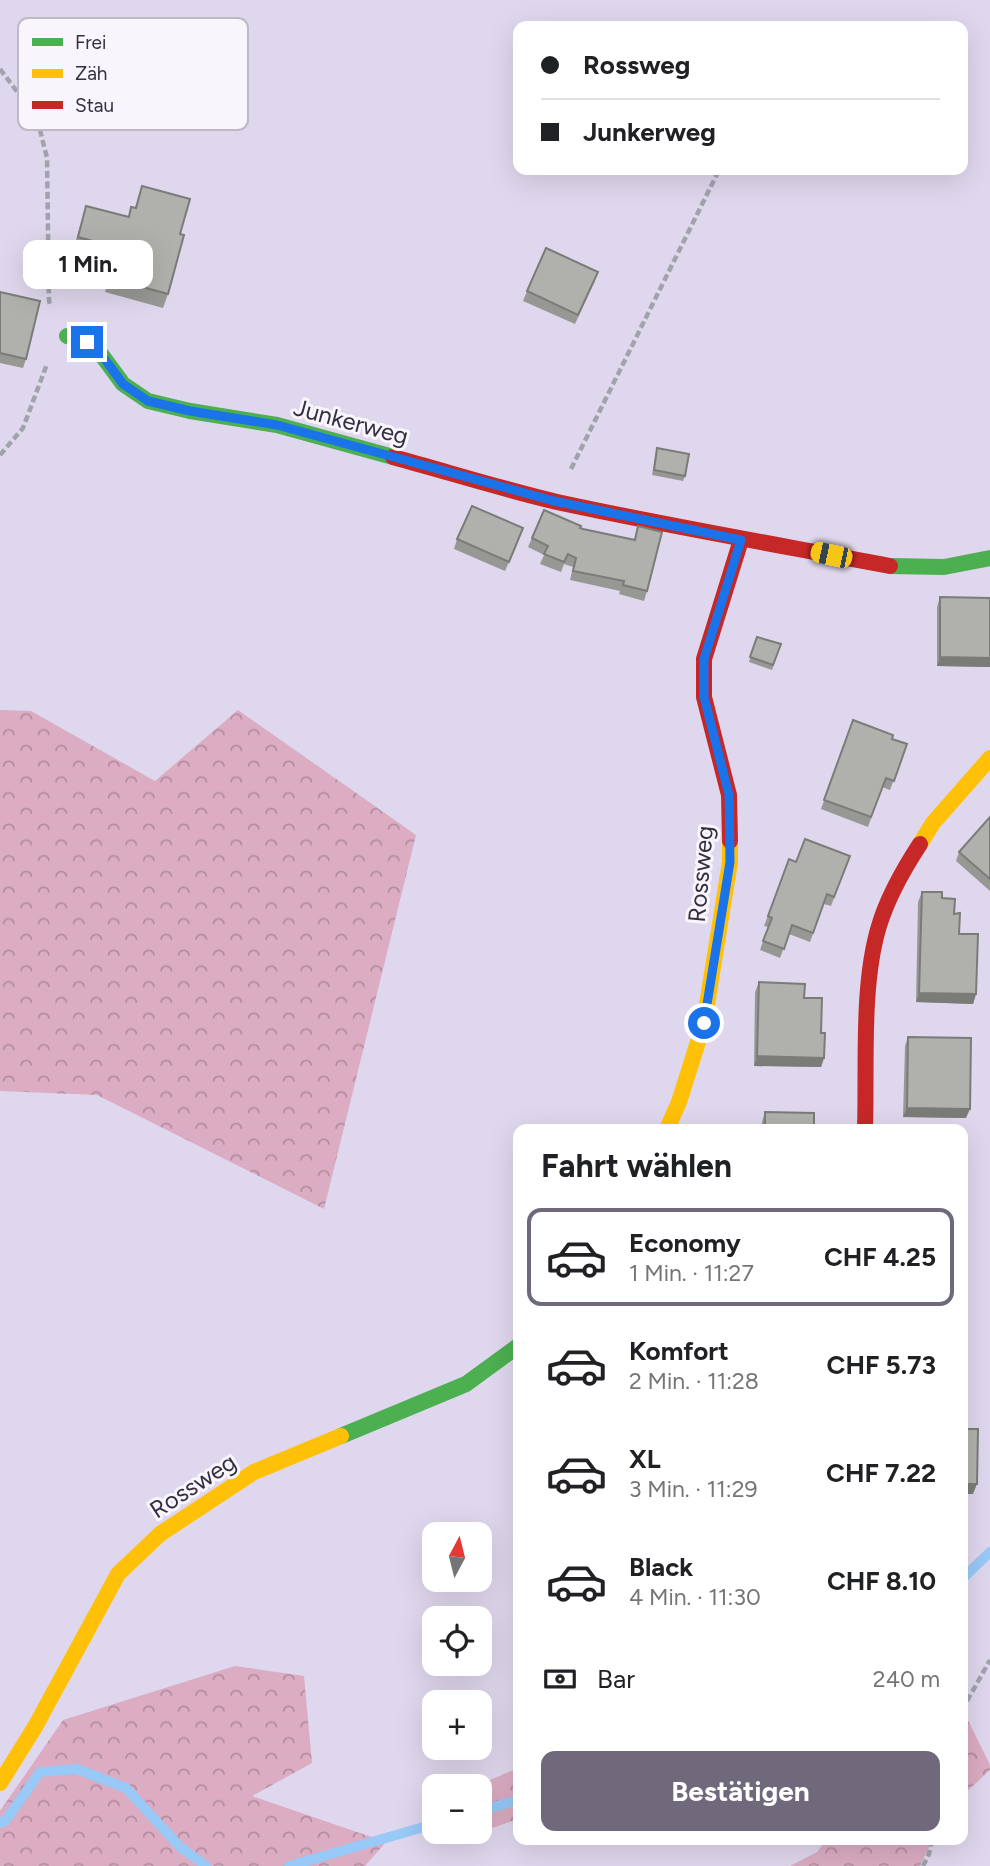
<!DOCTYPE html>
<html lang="de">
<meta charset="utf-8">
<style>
:root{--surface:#fff;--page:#f6f6f6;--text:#202124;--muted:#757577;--line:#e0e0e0;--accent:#70697c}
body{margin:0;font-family:Figtree,sans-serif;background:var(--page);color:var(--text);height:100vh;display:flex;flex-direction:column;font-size:26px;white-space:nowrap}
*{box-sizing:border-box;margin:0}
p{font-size:23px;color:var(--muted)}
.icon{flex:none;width:38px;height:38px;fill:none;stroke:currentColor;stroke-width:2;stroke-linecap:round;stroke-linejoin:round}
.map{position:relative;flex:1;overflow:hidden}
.details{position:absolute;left:513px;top:1124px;width:455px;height:721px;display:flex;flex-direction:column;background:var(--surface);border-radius:14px;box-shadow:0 7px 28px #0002}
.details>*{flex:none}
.hud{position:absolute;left:513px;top:21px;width:455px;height:154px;border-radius:14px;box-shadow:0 7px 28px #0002;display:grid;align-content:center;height:154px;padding:0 28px;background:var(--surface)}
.needle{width:46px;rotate:7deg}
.fabs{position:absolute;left:422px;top:1522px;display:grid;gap:14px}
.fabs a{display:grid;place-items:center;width:70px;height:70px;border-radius:14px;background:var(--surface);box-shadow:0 7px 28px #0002;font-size:35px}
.end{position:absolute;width:32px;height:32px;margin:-16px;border:9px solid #1a73e8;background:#fff;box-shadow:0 0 0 4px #fff}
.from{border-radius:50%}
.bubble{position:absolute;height:49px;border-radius:14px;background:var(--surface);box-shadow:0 7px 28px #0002;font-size:23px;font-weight:700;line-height:49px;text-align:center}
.car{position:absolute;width:21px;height:42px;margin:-21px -10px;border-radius:9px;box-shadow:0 0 5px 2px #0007;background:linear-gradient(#f5c518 24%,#345 0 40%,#f5c518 0 76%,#345 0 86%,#f5c518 0)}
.hud b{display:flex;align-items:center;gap:24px;height:66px;font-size:26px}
.hud b+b{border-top:2px solid var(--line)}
.hud i{width:18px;height:18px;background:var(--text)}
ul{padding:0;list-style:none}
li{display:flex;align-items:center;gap:21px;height:98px;margin:0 14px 10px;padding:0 14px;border:4px solid transparent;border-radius:14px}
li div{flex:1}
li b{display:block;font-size:26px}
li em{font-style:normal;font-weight:700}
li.selected{border-color:var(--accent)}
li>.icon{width:63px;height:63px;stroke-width:1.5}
h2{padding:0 28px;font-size:32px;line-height:84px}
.pay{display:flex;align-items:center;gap:18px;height:77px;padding:0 28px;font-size:26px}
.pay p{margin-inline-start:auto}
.action{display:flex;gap:14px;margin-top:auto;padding:14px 28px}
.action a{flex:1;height:80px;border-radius:14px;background:var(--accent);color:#fff;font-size:28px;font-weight:700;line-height:80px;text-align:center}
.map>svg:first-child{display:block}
.forest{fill:url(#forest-crowns)}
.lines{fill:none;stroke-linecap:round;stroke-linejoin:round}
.stream{stroke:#98c9f7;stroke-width:10}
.path{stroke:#a0a3ac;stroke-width:4.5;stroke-dasharray:7 3.5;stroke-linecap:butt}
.fast{stroke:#4caf50;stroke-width:16}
.slow{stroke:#ffc107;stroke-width:16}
.jam{stroke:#c62828;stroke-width:16}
.wall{fill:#979894}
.shaded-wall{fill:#7b7c78}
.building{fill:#b0b1ac;stroke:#7b7c78;stroke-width:2}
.route{stroke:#1a73e8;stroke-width:9}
.labels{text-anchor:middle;stroke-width:6;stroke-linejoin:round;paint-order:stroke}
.street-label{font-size:24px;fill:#352e3f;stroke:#f8f5fd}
.key{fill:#f8f5fd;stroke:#beb9c4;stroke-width:2}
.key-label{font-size:19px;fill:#352e3f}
</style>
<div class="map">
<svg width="990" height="1866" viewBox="0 0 990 1866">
<defs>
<pattern id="forest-crowns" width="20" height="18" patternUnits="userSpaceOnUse" patternTransform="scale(1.75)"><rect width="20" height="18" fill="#dbacc2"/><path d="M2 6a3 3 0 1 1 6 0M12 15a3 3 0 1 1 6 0" fill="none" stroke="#b28c9f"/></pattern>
</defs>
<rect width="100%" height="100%" fill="#dfd7ed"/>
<g class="forest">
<path d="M0,710L31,711L155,781L238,710L416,835L324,1209L97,1095L0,1091Z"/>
<path d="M235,1666L304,1676L312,1763L252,1796L386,1842L365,1866H0V1811L63,1720Z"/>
<path d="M963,1710L990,1765V1770L963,1795Z"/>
<path d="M518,1768V1819L478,1833L480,1832V1787H474Z"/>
<path d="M827,1839H933L920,1866H790L817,1852Z"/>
</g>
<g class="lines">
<g class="stream">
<path d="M962,1579L990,1552"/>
<path d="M480,1811L518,1800"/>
<path d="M0,1823L5,1821L40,1772L77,1769L126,1788L179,1846L206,1866"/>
<path d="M289,1866L434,1824"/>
</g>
<g class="path">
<path d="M0,69L37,118L47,158L49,301L51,307"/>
<path d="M0,455L23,428L47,364"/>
<path d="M571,469L719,170"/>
<path d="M962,1710L990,1660"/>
<path d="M923,1866L929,1854L932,1839"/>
</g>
<g class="fast">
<path d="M67,336L87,342L98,350L123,384L148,401L190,411L277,425L393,457"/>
<path d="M890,566L944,567L990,558"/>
<path d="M341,1436L466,1384L518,1346"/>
</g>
<g class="slow">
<path d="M920,844L933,823L990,758"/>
<path d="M667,1129L679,1102L704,1023L730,862V841"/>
<path d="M0,1783L35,1727L118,1574L160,1534L254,1472L341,1436"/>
</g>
<g class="jam">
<path d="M393,457C448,472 502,489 557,502C668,526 779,545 890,566"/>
<path d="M730,841L729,795L704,697V659L741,540"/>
<path d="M865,1129C867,1067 861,985 879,926C888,896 903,870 920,844"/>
</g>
</g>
<g class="wall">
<path d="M142,186L180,234L168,294L163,308L105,292L113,261L73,250L86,206L128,217L131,207L135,208Z"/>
<path d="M595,281L575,324L523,301L527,291Z"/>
<path d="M0,292L26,359L23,368L0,363Z"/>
<path d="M657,448L685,476L683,481L652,475Z"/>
<path d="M638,526L647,591L644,601L619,594L620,591L570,580L573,567L564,564L561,572L540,564L544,555L528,547L532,538L580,528L634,540Z"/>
<path d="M520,537L505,571L454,549L457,539Z"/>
<path d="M940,597L990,598V667L937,666V607Z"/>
<path d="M757,637L781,644L772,670L749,662Z"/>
<path d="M853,720L892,739L907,744L890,790L882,787L868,827L821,809Z"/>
<path d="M990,817V891L956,861L959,852Z"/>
<path d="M850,856L831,906L824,904L810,942L789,934L780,958L760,950L768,927L764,926L789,859L796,862Z"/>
<path d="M922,892L942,898L954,914L976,994L973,1004L916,1002L918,902Z"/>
<path d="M759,982L804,998L824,1058L821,1067L754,1066L755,992Z"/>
<path d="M908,1037L966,1118L903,1117L905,1046Z"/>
<path d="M765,1112L814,1129H762V1122Z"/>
</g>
<g class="shaded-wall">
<path d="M940,657L990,658V667L937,666Z"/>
<path d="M919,993L976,994L973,1004L916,1002Z"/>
<path d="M757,1056L824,1058L821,1067L754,1066Z"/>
<path d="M907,1108L970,1109L966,1118L903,1117Z"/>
<path d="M962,1245H967L963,1254H962Z"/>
<path d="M962,1484H977L973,1494H962Z"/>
</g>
<g class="building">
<path d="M142,186L190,199L180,234L184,235L168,294L110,278L118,248L78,237L86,206L129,217L131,207L136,208Z"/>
<path d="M546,248L598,272L578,315L527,291Z"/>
<path d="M0,292L40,301L26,359L0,353Z"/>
<path d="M657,448L689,454L685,476L654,470Z"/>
<path d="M472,506L523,528L509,562L457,539Z"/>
<path d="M544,510L581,526L580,528L583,529L635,540L638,526L662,532L647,591L623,585L624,581L573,571L576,558L568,554L564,562L544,554L548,546L532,538Z"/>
<path d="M940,597L990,598V658L940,657Z"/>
<path d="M757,637L781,644L773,665L750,657Z"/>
<path d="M853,720L893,735L892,739L907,744L894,781L886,778L871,817L824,800Z"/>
<path d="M990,817V879L959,852Z"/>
<path d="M805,839L850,856L834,897L827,894L813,933L792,925L784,949L763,941L772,918L768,916L789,859L796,862Z"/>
<path d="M922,892H942V898L955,899L954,914L960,913L959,934H978L976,994L919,993Z"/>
<path d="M759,982L805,984L804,998H822L821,1033H825L824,1058L757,1056Z"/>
<path d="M908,1037L971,1038L970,1109L907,1108Z"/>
<path d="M765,1112L814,1113V1129H765Z"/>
<path d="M962,1164L963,1191H967V1245H962Z"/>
<rect x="962" y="1312" width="4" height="36"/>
<path d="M962,1429H978L977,1484H962Z"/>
</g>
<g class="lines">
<path class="route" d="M87,342L98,350L123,384L148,401L190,411L277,425L554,501L741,540L704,659V697L729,795L730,862L704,1023"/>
</g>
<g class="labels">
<g class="street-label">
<text transform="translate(351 422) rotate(15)" y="8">Junkerweg</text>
<text transform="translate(701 874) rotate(-85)" y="8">Rossweg</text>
<text transform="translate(193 1486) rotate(-33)" y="8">Rossweg</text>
</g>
</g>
<rect x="18" y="18" width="230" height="112" rx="10" class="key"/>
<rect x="32" y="38" width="31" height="8" fill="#4caf50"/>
<rect x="32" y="69" width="31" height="9" fill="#ffc107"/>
<rect x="32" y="101" width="31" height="8" fill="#c62828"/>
<g class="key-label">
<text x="75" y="49">Frei</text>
<text x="75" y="80">Zäh</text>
<text x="75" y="112">Stau</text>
</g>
</svg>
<div class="fabs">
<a><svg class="needle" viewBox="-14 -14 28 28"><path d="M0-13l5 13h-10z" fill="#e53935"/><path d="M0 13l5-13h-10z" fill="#757577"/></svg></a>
<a><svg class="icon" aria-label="locate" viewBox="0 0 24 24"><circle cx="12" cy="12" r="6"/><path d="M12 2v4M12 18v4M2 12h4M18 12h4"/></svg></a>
<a>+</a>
<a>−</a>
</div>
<i class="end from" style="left:704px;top:1023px"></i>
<i class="end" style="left:87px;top:342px"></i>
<div class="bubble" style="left:23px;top:240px;width:130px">1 Min.</div>
<i class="car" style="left:831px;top:555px;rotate:282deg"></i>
<div class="hud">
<b><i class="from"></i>Rossweg</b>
<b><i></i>Junkerweg</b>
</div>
<section class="details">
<h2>Fahrt wählen</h2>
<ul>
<li class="selected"><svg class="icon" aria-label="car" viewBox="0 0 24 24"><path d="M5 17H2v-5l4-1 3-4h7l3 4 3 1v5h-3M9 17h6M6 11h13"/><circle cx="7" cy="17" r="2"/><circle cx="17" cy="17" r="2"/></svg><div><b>Economy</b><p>1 Min. · 11:27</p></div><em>CHF 4.25</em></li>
<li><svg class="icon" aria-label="car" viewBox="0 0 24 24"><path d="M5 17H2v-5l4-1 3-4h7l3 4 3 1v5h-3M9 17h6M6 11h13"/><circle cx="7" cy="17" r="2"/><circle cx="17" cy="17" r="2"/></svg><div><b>Komfort</b><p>2 Min. · 11:28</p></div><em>CHF 5.73</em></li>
<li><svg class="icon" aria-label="car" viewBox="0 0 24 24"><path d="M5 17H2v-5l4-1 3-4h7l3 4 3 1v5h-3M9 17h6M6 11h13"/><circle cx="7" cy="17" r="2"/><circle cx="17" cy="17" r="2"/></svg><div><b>XL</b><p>3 Min. · 11:29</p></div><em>CHF 7.22</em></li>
<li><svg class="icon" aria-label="car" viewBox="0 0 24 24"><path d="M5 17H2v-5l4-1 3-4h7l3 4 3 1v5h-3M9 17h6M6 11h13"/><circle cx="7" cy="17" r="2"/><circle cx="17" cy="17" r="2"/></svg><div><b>Black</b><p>4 Min. · 11:30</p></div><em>CHF 8.10</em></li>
</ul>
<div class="pay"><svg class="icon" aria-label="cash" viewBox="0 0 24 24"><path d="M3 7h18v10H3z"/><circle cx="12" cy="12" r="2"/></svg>Bar<p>240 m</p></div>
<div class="action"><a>Bestätigen</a></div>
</section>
</div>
